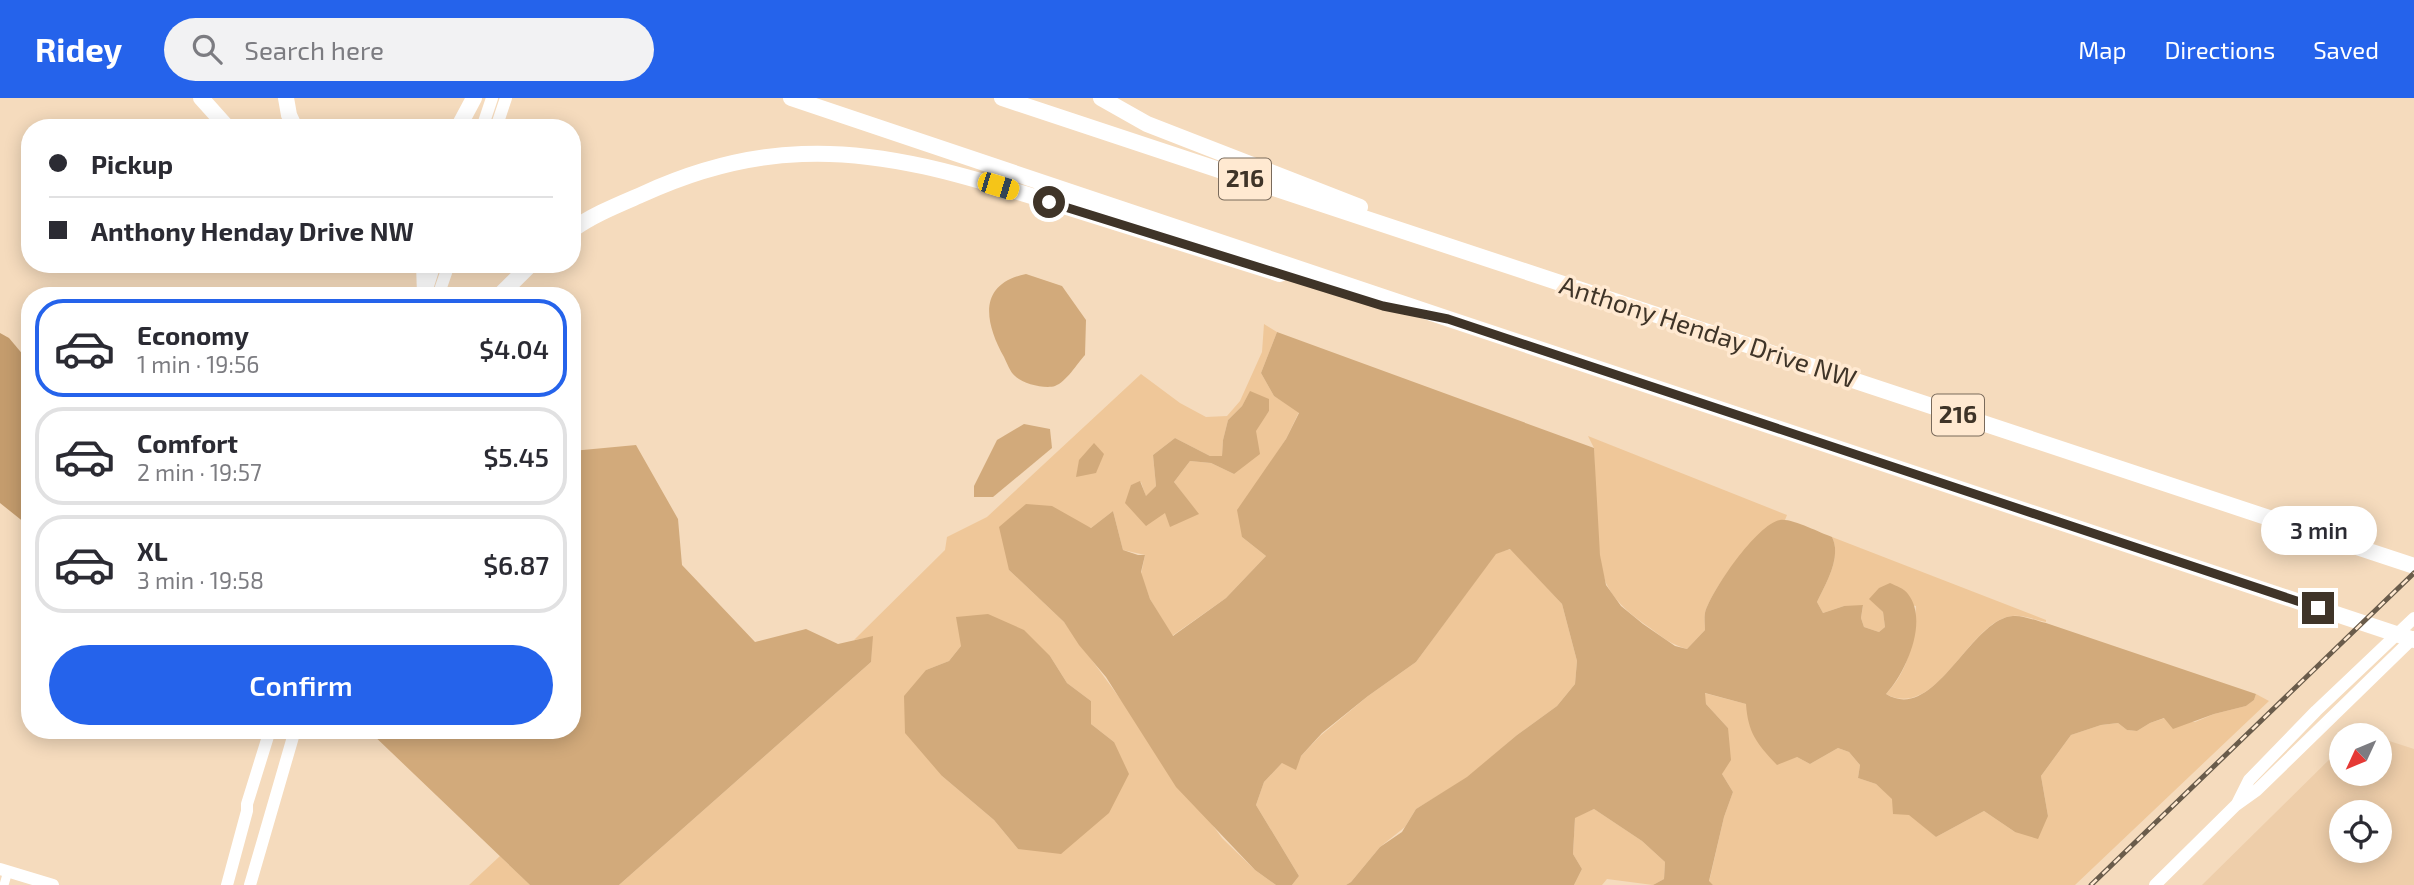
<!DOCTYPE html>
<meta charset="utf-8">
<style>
:root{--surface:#fff;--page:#f2f2f3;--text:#2b2b33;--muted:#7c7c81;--line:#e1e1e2;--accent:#2563eb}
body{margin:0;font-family:"Exo 2",sans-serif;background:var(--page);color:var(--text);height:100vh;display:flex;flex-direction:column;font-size:26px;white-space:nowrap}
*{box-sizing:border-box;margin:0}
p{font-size:23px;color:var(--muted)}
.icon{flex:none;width:38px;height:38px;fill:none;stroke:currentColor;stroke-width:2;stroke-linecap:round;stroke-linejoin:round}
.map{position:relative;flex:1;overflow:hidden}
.sheet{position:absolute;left:21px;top:189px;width:560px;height:452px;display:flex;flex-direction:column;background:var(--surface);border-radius:28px;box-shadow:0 4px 18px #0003}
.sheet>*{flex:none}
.guide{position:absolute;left:21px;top:21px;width:560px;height:154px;border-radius:28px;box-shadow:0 4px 18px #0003;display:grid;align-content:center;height:154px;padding:0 28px;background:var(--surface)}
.needle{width:46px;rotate:226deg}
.fabs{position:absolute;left:2329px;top:625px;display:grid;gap:14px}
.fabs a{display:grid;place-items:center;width:63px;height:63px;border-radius:50%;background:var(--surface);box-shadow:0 4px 18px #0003;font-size:35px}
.end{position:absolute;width:32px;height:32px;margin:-16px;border:9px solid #3f3428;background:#fff;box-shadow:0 0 0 4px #fff}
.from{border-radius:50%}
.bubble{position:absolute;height:49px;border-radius:24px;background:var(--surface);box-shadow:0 4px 18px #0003;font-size:23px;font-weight:600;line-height:49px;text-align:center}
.car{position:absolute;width:21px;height:42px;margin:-21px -10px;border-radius:9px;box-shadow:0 0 5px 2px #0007;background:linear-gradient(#f5c518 24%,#345 0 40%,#f5c518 0 76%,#345 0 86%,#f5c518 0)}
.guide b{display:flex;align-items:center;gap:24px;height:66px;font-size:26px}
.guide b+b{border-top:2px solid var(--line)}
.guide i{width:18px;height:18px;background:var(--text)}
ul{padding:12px 0 0;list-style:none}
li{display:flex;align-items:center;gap:21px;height:98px;margin:0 14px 10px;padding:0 14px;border:4px solid var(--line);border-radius:28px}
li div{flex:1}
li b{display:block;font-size:26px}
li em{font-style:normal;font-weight:600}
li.current{border-color:var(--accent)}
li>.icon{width:63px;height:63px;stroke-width:1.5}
.action{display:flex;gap:14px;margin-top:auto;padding:14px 28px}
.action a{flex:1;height:80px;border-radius:42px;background:var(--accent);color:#fff;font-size:28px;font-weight:600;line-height:80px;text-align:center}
header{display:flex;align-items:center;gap:42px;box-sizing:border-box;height:98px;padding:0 35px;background:var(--accent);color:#fff}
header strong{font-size:33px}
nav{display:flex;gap:38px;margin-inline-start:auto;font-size:24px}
.search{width:490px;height:63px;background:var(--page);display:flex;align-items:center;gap:18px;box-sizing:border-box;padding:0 24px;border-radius:38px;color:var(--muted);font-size:26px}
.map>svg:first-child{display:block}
.built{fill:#eeceaa;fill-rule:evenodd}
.green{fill:#efc799;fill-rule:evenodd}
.forest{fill:#d2aa7b}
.water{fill:#c49c6d}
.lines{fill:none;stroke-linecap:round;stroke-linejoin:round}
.street{stroke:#fff;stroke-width:9}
.secondary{stroke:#fff;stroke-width:12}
.highway{stroke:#fff;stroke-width:16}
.rail-casing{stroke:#6a5c4b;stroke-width:5}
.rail{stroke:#ffe9d1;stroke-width:2.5;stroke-dasharray:8;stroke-linecap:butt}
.route{stroke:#3f3428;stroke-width:9}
.labels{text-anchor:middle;stroke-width:7;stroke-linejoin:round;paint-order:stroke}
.shield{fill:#ffe9d1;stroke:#796a5b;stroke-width:2}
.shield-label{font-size:24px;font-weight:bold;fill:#3f3428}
.street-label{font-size:26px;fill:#3f3428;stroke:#ffe9d1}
</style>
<header>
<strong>Ridey</strong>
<div class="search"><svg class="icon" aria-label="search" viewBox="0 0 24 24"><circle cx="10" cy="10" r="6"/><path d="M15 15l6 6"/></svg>Search here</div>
<nav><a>Map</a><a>Directions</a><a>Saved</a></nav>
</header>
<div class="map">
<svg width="2414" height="787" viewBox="0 0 2414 787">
<rect width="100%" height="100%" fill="#f5dbbd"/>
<path class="built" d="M2380,640L2414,651V787H2202L2341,650L2342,676H2380ZM2342,714H2380V752H2342Z"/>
<g class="green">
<path d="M1264,226L1277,234L1261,275L1274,298L1299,314L1286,341L1265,373L1242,439L1266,458L1226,500L1172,538L1150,501L1141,476L1145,457L1123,452L1113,413L1091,430L1077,424L1009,472L1064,524L1222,740L1255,772L1276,787H619L871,564L872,539L854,542L945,452L947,439L987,419L1141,276L1180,305L1206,319L1227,318L1240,303L1262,254ZM1250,294L1269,313L1255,332L1234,376L1211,365L1190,363L1174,384L1198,416L1165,415L1131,387L1141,384L1146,399L1156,388L1153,357L1175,340L1210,358H1222L1223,342L1228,322L1242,308ZM961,548L1050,558L1067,585L1091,603V626L1114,644L1018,751L994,722L942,678L926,572L949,563Z"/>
<path d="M1588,338L1787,417L1785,422C1759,426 1712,490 1705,515C1704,520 1705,527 1705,532L1687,551C1672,547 1662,539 1650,530C1634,519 1617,506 1608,489C1595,466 1595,380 1594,350Z"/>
<path d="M1832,439L2046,522V524C2036,522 2023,517 2013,518C1969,521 1938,624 1886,596C1910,571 1914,542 1916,508L1870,501L1883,514L1885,529L1879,534L1864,529L1861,520L1863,508H1844L1823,515L1817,504C1826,485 1842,459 1832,439Z"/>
<path d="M1511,451L1562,506L1577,563L1575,586L1557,608L1517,637L1467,680L1416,711L1405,729L1380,749L1351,784L1346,787H1292L1299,778L1256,707L1264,684L1282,665L1301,658L1320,638L1368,598L1416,564L1496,455Z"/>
<path d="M1704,595L1746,606L1797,659L1810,666L1838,650L1849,654L1860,667L1858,680L1876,686L1936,739L1984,713L2015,734L2048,718L2041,678L2071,637L2101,627L2118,625L2127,632L2137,633L2150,625L2165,620L2195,624L2214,616L2246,608L2254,602L2256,596L2269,603L2075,787H1713L1709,784L1724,719L1733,694L1722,676L1728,630L1706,606Z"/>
<path d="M1594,711L1642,743L1665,764L1664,781L1653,787L1607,781L1602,787H1574L1582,771L1573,756L1575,719Z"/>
<path d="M500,758L530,787H469Z"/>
</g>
<g class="forest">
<path d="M1026,176L1062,188L1086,222L1085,257C1077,266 1066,284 1055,288C1045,291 1023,286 1015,278C1010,274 1007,265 1004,259C984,223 978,186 1026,176Z"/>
<path d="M1277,234L1594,350L1600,457L1606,487L1621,508L1643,526L1675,548L1687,551L1705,532C1705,527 1704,520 1705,515C1711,493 1757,426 1780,422C1792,420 1820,435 1832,439C1842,459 1826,485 1817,504L1823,515L1844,508L1863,507L1861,520L1864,529L1879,534L1885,529L1883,514L1869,501L1879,490L1890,485C1896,488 1904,490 1908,496C1929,523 1906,574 1886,596C1935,626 1970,521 2013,518C2023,517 2036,523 2046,525L2256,596L2254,602L2246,608L2214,616L2173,631L2164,620L2150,625L2137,633L2127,632L2118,625L2101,627L2071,637L2041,678L2048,718L2038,741L2015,734L1984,713L1936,739L1909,717L1893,716L1892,701L1876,686L1858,680L1860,667L1849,654L1838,650L1810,666L1797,659L1777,667C1757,646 1748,635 1746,606L1705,595L1706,606L1728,630L1731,662L1722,676L1733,694L1724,719L1709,783L1713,787H1653L1664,781L1665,764L1642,743L1594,711L1575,720L1573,756L1582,771L1574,787H1346L1351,784L1380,749L1402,734L1416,711L1467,679L1517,637L1557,608L1575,586L1577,563L1562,506L1510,451L1496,456L1416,564L1368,598L1322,635L1301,658L1296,672L1282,665L1264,684L1256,707L1299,778L1292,787H1276L1255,772L1176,689L1106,579L1079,547L1064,524L1009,472L999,429L1026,406L1052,408L1091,430L1113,413L1123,452L1138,457H1145L1141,474L1150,501L1173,538L1226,500L1266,458L1242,439L1237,412L1286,341L1299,315L1274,298L1261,275Z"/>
<path d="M1250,293L1269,301V313L1256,333L1260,356L1234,376L1211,365L1190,363L1174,384L1199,416L1170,429L1165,415L1146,428L1125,405L1131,387L1140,383L1146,398L1156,388L1153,357L1175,340L1210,358H1222L1223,342L1228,322L1242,308Z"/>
<path d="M1024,326L1050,331L1052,350L993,399H974V388L997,342Z"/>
<path d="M1094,345L1104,356L1096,375L1076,379L1079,362Z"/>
<path d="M636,347L678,421L682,467L755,544L806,531L838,546L873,538L871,564L619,787H530L368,632H572V353Z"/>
<path d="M988,516L1024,532L1050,558L1067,585L1091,603V626L1114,644L1129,676L1109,715L1061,756L1018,751L994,722L942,678L905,635L904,598L926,572L949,563L961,548L956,519Z"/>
</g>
<path class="water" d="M0,235L9,240L30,265V429L0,405Z"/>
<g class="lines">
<path class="street" d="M4,787L8,773"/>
<g class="secondary">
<path d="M482,30L492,0"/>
<path d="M496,30L506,0"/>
<path d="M427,191L435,166"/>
<path d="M438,198L449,166"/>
<path d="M2238,704L2249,682L2316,613L2414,520"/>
<path d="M0,771L53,787"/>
<path d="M227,787L247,713V706L270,632"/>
<path d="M250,787L295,632"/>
<path d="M2155,787L2236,707L2257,692L2414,539"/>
</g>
<g class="highway">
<path d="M201,0L228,30"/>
<path d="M286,0L289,17L295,30"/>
<path d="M791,0L1449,221L2414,542"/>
<path d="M1002,0L2414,468"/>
<path d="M1101,0L1147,26L1360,109"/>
<path d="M458,30L474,0"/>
<path d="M572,132C592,117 620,106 643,96C693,73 746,58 802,56C892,52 982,83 1067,109C1138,132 1209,154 1280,176"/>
<path d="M424,166L425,197"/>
<path d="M499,198L531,166"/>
</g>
<defs>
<path id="rail" d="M2091,787L2414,475"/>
</defs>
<use href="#rail" class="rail-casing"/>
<use href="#rail" class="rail"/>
</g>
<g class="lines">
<path class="route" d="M1049,104L1383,208L1448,221L2318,510"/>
</g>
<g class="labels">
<g class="shield">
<rect x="1219" y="60.5" width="52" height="41" rx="5"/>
<rect x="1932" y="296.5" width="52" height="41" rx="5"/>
</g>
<g class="shield-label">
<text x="1245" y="89">216</text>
<text x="1958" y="325">216</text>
</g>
<g class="street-label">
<text transform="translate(1708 234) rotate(18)" y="9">Anthony Henday Drive NW</text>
</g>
</g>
</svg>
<div class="fabs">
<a><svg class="needle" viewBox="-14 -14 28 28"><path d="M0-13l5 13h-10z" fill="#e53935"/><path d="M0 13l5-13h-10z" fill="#7c7c81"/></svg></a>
<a><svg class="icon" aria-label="locate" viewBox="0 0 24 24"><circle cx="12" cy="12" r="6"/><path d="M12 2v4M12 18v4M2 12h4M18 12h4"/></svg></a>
</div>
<i class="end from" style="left:1049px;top:104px"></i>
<i class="end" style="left:2318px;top:510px"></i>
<div class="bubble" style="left:2261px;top:408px;width:116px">3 min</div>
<i class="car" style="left:998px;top:88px;rotate:107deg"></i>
<div class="guide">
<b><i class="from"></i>Pickup</b>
<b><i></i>Anthony Henday Drive NW</b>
</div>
<section class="sheet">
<ul>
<li class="current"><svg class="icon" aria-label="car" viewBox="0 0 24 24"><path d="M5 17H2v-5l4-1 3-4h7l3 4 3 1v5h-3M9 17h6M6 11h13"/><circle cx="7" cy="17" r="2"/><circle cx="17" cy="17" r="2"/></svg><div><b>Economy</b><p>1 min · 19:56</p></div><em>$4.04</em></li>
<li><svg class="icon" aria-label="car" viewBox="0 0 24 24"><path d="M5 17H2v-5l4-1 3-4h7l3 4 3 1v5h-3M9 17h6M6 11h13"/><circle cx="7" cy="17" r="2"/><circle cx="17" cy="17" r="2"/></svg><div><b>Comfort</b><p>2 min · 19:57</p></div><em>$5.45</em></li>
<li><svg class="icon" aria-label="car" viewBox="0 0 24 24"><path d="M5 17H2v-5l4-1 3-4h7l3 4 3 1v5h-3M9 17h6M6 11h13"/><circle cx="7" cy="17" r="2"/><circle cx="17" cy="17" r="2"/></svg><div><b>XL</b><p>3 min · 19:58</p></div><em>$6.87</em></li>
</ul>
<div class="action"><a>Confirm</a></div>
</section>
</div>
